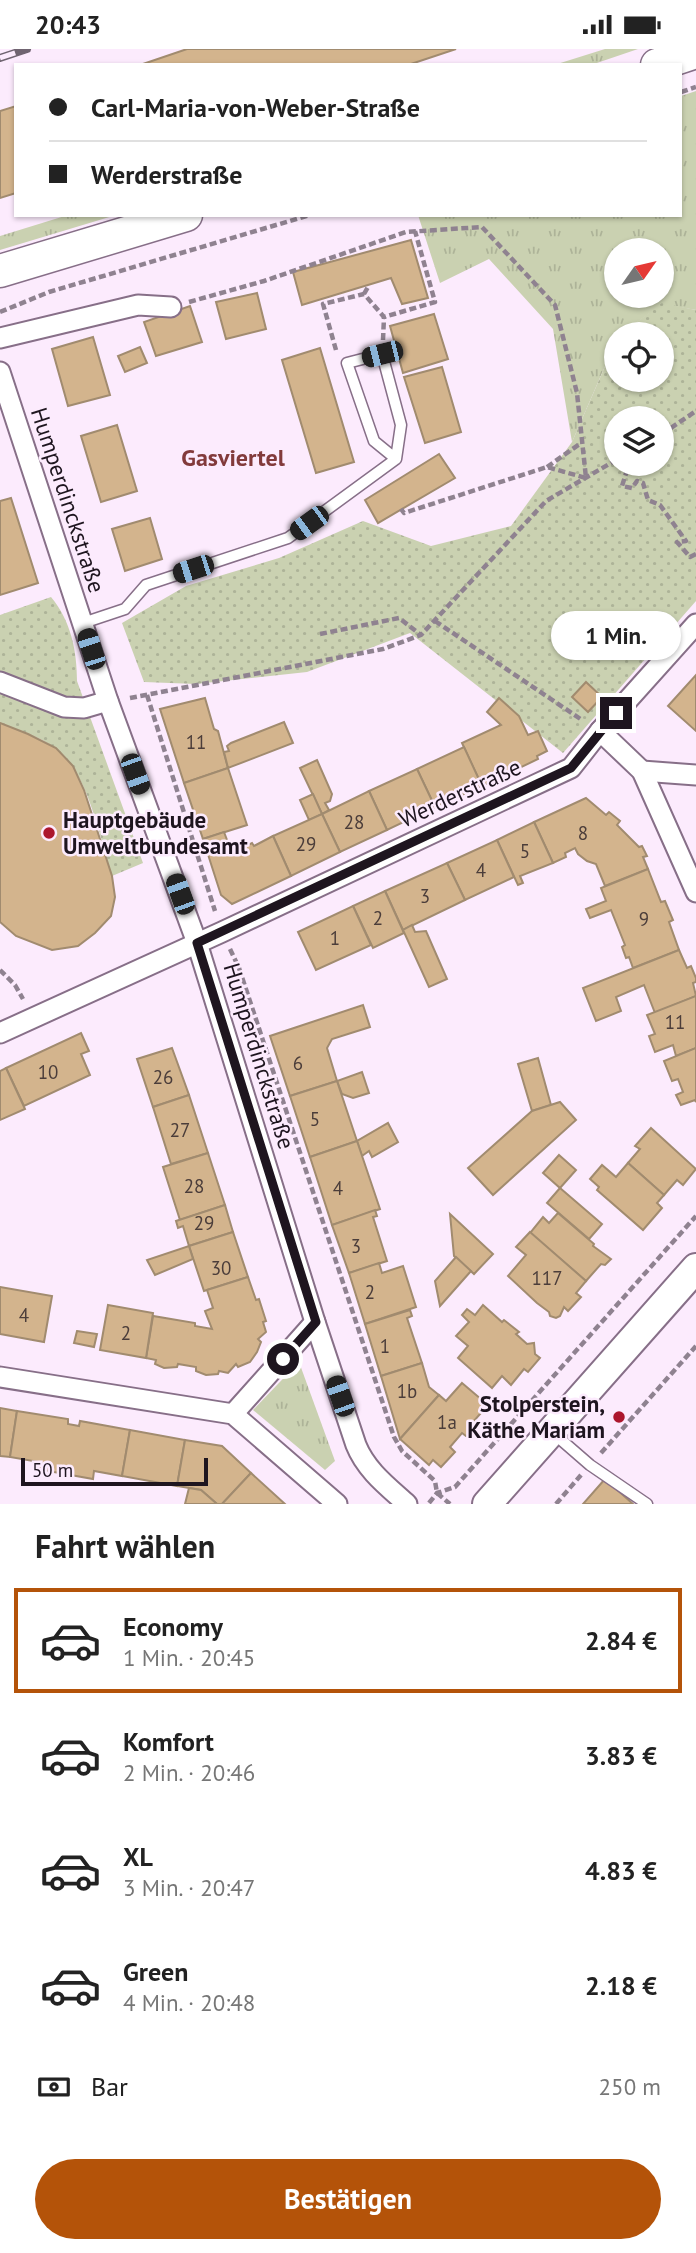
<!DOCTYPE html>
<html lang="de">
<meta charset="utf-8">
<style>
:root{--surface:#fff;--page:#f6f6f6;--text:#222;--muted:#767676;--line:#e0e0e0;--accent:#b45309}
body{margin:0;font-family:"PT Sans",sans-serif;background:var(--page);color:var(--text);height:100vh;display:flex;flex-direction:column;font-size:26px;white-space:nowrap}
*{box-sizing:border-box;margin:0}
p{font-size:23px;color:var(--muted)}
.icon{flex:none;width:38px;height:38px;fill:none;stroke:currentColor;stroke-width:2;stroke-linecap:round;stroke-linejoin:round}
.map{position:relative;height:1455px;overflow:hidden}
.sheet{display:flex;flex-direction:column;background:var(--surface);flex:1}
.sheet>*{flex:none}
.banner{position:absolute;left:14px;top:14px;width:668px;height:154px;border-radius:0px;box-shadow:0 2px 5px #0004;display:grid;align-content:center;height:154px;padding:0 35px;background:var(--surface)}
.needle{width:46px;rotate:56deg}
.tools{position:absolute;left:604px;top:189px;display:grid;gap:14px}
.tools a{display:grid;place-items:center;width:70px;height:70px;border-radius:50%;background:var(--surface);box-shadow:0 2px 5px #0004;font-size:35px}
.scale{position:absolute;left:21px;bottom:18px;width:187px;box-sizing:border-box;padding-left:7px;border:4px solid #1e151f;border-top:0;font-size:19px;line-height:24px;white-space:nowrap;color:#1e151f;-webkit-text-stroke:5px #fcebfd;paint-order:stroke}
.end{position:absolute;width:32px;height:32px;margin:-16px;border:9px solid #1e151f;background:#fff;box-shadow:0 0 0 4px #fff}
.from{border-radius:50%}
.bubble{position:absolute;height:49px;border-radius:24px;background:var(--surface);box-shadow:0 2px 5px #0004;font-size:23px;font-weight:700;line-height:49px;text-align:center}
.car{position:absolute;width:21px;height:42px;margin:-21px -10px;border-radius:9px;box-shadow:0 0 5px 2px #0007;background:linear-gradient(#222 24%,#8ab4d8 0 40%,#222 0 76%,#8ab4d8 0 86%,#222 0)}
.banner b{display:flex;align-items:center;gap:24px;height:66px;font-size:26px}
.banner b+b{border-top:2px solid var(--line)}
.banner i{width:18px;height:18px;background:var(--text)}
ul{padding:0;list-style:none}
li{display:flex;align-items:center;gap:21px;height:105px;margin:0 14px 10px;padding:0 21px;border:4px solid transparent;border-radius:0px}
li div{flex:1}
li b{display:block;font-size:26px}
li em{font-style:normal;font-weight:700}
li.active{border-color:var(--accent)}
li>.icon{width:63px;height:63px;stroke-width:1.5}
h2{padding:0 35px;font-size:32px;line-height:84px}
.pay{display:flex;align-items:center;gap:18px;height:77px;padding:0 35px;font-size:26px}
.pay p{margin-inline-start:auto}
.action{display:flex;gap:14px;margin-top:auto;padding:14px 35px}
.action a{flex:1;height:80px;border-radius:42px;background:var(--accent);color:#fff;font-size:28px;font-weight:700;line-height:80px;text-align:center}
.status{display:flex;justify-content:space-between;align-items:center;height:49px;padding:0 35px;background:var(--surface);direction:ltr}
.status svg{height:19px;fill:currentColor}
.map>svg:first-child{display:block}
.grass{fill:url(#grass-tufts);fill-rule:evenodd}
.park{fill:url(#park-dots);fill-rule:evenodd}
.building{fill:#d3b48d;stroke:#a18b6f;stroke-width:2}
.lines{fill:none;stroke-linecap:round;stroke-linejoin:round}
.lane-casing{stroke:#876f88;stroke-width:13}
.street-casing{stroke:#876f88;stroke-width:23}
.secondary-casing{stroke:#876f88;stroke-width:32}
.primary-casing{stroke:#876f88;stroke-width:35}
.path{stroke:#8f8290;stroke-width:4.5;stroke-dasharray:7 3.5;stroke-linecap:butt}
.lane{stroke:#fff;stroke-width:10}
.street{stroke:#fff;stroke-width:19}
.secondary{stroke:#fff;stroke-width:28}
.primary{stroke:#fff;stroke-width:32}
.rail-casing{stroke:#706471;stroke-width:8}
.rail{stroke:#fcebfd;stroke-width:5;stroke-dasharray:16;stroke-linecap:butt}
.route{stroke:#1e151f;stroke-width:9}
.poi-dot{fill:#ac162d;stroke:#fcebfd;stroke-width:2.5}
.labels{text-anchor:middle;stroke-width:5;stroke-linejoin:round;paint-order:stroke}
.number-label{font-size:19px;fill:#4b3d3a}
.street-label{font-size:23px;fill:#1e151f;stroke:#fcebfd}
.poi-label{font-size:23px;font-weight:bold;fill:#1e151f;stroke:#fcebfd;text-anchor:start}
.neighbourhood-label{font-size:24px;font-weight:bold;fill:#823a3b;stroke:#fcebfd}
</style>
<div class="status"><b>20:43</b><svg viewBox="0 0 49 12"><path d="M0 12V9h3v3zM5 12V6h3v6zM10 12V3h3v9zM15 12V0h3v12zM26 1h20v11H26zM47 4h2v5h-2z"/></svg></div>
<div class="map">
<svg width="696" height="1455" viewBox="0 0 696 1455">
<defs>
<pattern id="grass-tufts" width="24" height="20" patternUnits="userSpaceOnUse" patternTransform="scale(1.75)"><rect width="24" height="20" fill="#cad1b1"/><path d="M3 7l-1-3M5 7V3M7 7l1-3M15 17l-1-3M17 17v-4M19 17l1-3" fill="none" stroke="#adb398"/></pattern>
<pattern id="park-dots" width="8" height="8" patternUnits="userSpaceOnUse" patternTransform="scale(1.75)"><rect width="8" height="8" fill="#cad1b1"/><path d="M2 2h.1M6 6h.1" fill="none" stroke="#adb398" stroke-width="1.8" stroke-linecap="round"/></pattern>
</defs>
<rect width="100%" height="100%" fill="#fcebfd"/>
<g class="grass">
<path d="M605,0H638L591,16H554Z"/>
<path d="M696,42V261L662,255L621,285H616V292L572,393L553,280L489,210L440,234L418,166H681V47ZM616,201H662V247H616Z"/>
<path d="M68,166H116L0,201V187Z"/>
<path d="M299,1313L335,1412L325,1421L253,1361Z"/>
</g>
<g class="park">
<path d="M662,254L696,261V552L563,704L410,584L307,623L196,635L144,633L122,574L186,537L279,509L363,472L431,497L511,477L572,393L616,292V331H662V285H621ZM616,369H662V415H616Z"/>
<path d="M51,548C71,572 77,602 77,632L143,814L112,827C100,790 88,722 55,699C39,687 18,681 0,674V566Z"/>
</g>
<g class="building">
<path d="M187,0H456L408,16H140Z"/>
<path d="M16,57V144L0,149V62Z"/>
<path d="M411,191L428,249L402,255L391,229L302,256L293,223Z"/>
<path d="M257,244L266,280L226,290L216,253Z"/>
<path d="M190,257L202,293L156,307L144,273Z"/>
<path d="M434,265L448,310L403,324L390,277Z"/>
<path d="M93,288L110,346L68,357L52,300Z"/>
<path d="M140,298L147,314L125,323L118,307Z"/>
<path d="M320,299L354,413L316,424L282,311Z"/>
<path d="M442,318L461,383L425,394L404,328Z"/>
<path d="M117,376L137,442L101,453L81,387Z"/>
<path d="M439,405L455,429L378,474L365,451Z"/>
<path d="M11,449L38,534L0,546V452Z"/>
<path d="M150,469L162,510L125,522L112,480Z"/>
<path d="M696,626V682L668,657Z"/>
<path d="M586,633L602,648L588,663L572,648Z"/>
<path d="M205,649L214,680L218,682L228,719L184,734L160,660Z"/>
<path d="M499,649L519,667L528,686L538,682L547,702L537,707L538,710L482,737L462,694L501,676L487,663Z"/>
<path d="M284,673L293,694L228,719L224,703L229,702L227,697L231,694Z"/>
<path d="M0,674L28,685L56,699L73,717L84,741L112,827L115,848L111,867L95,884L78,897L52,901L16,887L0,873Z"/>
<path d="M464,698L482,737L435,758L417,720Z"/>
<path d="M317,711L332,745L330,752L325,754L329,761L322,765L300,719Z"/>
<path d="M228,719L247,776L203,790L184,734Z"/>
<path d="M417,720L435,758L387,781L369,742Z"/>
<path d="M369,742L387,781L340,803L322,765Z"/>
<path d="M313,745L322,765L309,771L300,751Z"/>
<path d="M586,749L606,766L609,763L620,772L617,776L639,798L642,797L647,807L643,808L648,820L605,837L596,815L587,812L578,805L575,799L565,804L566,808L553,814L534,773Z"/>
<path d="M322,765L340,803L291,827L273,787Z"/>
<path d="M534,773L553,814L520,827L523,834L518,836L497,791Z"/>
<path d="M224,783L232,804L252,794L254,797L273,787L291,827L232,855L221,846L203,790Z"/>
<path d="M497,791L514,828L465,851L447,814Z"/>
<path d="M447,814L465,851L403,881L385,842Z"/>
<path d="M648,820L661,853L665,852L673,871L669,873L679,901L633,919L629,908L626,909L622,898L625,896L611,861L590,869L586,860L606,852L601,839Z"/>
<path d="M385,842L404,884L373,899L353,857Z"/>
<path d="M353,857L371,896L316,921L298,883Z"/>
<path d="M412,876L415,883L426,882L447,930L429,938L403,881Z"/>
<path d="M679,901L687,919L691,917L696,929V933L693,934L696,947L655,964L644,936L616,948L621,962L596,972L583,939Z"/>
<path d="M696,947V999L676,1007L673,996L655,1003L649,987L655,985L647,966Z"/>
<path d="M363,956L370,978L332,990L327,999L337,1032L290,1047L270,987Z"/>
<path d="M81,984L89,1002L81,1005L90,1026L24,1057L6,1019Z"/>
<path d="M172,999L189,1046L153,1058L137,1010Z"/>
<path d="M696,999V1053L695,1051L681,1056L676,1046L683,1043L678,1030L672,1032L664,1012Z"/>
<path d="M538,1009L551,1056L532,1062L518,1015Z"/>
<path d="M6,1019L25,1060L0,1071V1022Z"/>
<path d="M362,1023L369,1044L353,1049L342,1045L337,1032Z"/>
<path d="M337,1032L357,1092L310,1108L290,1047Z"/>
<path d="M189,1046L208,1104L171,1115L153,1058Z"/>
<path d="M560,1053L576,1071L493,1146L468,1119L532,1062Z"/>
<path d="M388,1074L398,1093L372,1108L369,1102L362,1107L357,1092Z"/>
<path d="M651,1079L696,1120L683,1136L677,1131L664,1146L628,1114L640,1100L635,1097Z"/>
<path d="M357,1092L380,1160L332,1176L310,1108Z"/>
<path d="M208,1104L225,1156L180,1171L163,1118Z"/>
<path d="M559,1106L576,1121L560,1139L543,1124Z"/>
<path d="M628,1114L664,1146L657,1154L662,1159L643,1181L597,1141L599,1138L590,1130L602,1116L616,1128Z"/>
<path d="M560,1139L602,1175L589,1190L547,1154Z"/>
<path d="M225,1156L233,1183L189,1197L183,1177L178,1179L176,1172Z"/>
<path d="M375,1161L377,1167L373,1168L387,1212L349,1224L332,1176Z"/>
<path d="M558,1164L594,1195L593,1197L611,1210L605,1216L601,1215L586,1232L530,1184L543,1168L549,1174Z"/>
<path d="M450,1165L493,1205L474,1225L454,1207Z"/>
<path d="M233,1183L248,1228L204,1242L189,1197Z"/>
<path d="M530,1183L586,1232L576,1244L581,1248L568,1262L564,1258L560,1267L556,1269L550,1267L549,1263L537,1254L508,1227L526,1206L516,1198Z"/>
<path d="M189,1197L193,1210L155,1226L147,1211Z"/>
<path d="M456,1208L471,1222L440,1257L435,1232Z"/>
<path d="M379,1214L382,1224L403,1217L416,1258L365,1275L349,1224Z"/>
<path d="M248,1228L256,1251L259,1250L266,1272L263,1273L266,1283L258,1290L261,1293L257,1303L250,1313L238,1318L236,1315L228,1324L219,1322L218,1325L206,1326L196,1322V1318L178,1315L177,1318L164,1319L155,1315L156,1311L146,1309L153,1267L195,1274V1277L212,1280L205,1262L213,1259L207,1241Z"/>
<path d="M0,1238L52,1247L44,1293L0,1285Z"/>
<path d="M108,1256L153,1264L146,1309L100,1301Z"/>
<path d="M483,1256L502,1273L504,1271L519,1283L516,1285L527,1295L534,1294L535,1305L540,1309L528,1323L524,1320L511,1336L502,1327L492,1339L458,1309L468,1297L456,1287L469,1273L462,1266L467,1260L475,1266Z"/>
<path d="M410,1261L412,1267L407,1269L422,1314L381,1327L365,1275Z"/>
<path d="M77,1282L97,1285L94,1298L74,1294Z"/>
<path d="M422,1314L429,1338L439,1346L400,1390L381,1327Z"/>
<path d="M462,1334L488,1356L472,1374L475,1379L471,1387H466L462,1384L450,1398L455,1403L441,1418L433,1411L429,1416L400,1390L439,1346L446,1352Z"/>
<path d="M0,1359L17,1362L10,1408L0,1407Z"/>
<path d="M17,1362L68,1370V1375L79,1377L80,1372L130,1381L122,1427L94,1422L93,1430L37,1420L39,1413L10,1408Z"/>
<path d="M130,1381L185,1391L177,1437L122,1427Z"/>
<path d="M185,1391L222,1397L251,1424L222,1455H217L201,1441L177,1437Z"/>
<path d="M251,1424L285,1455H222Z"/>
<path d="M605,1430L633,1455H583Z"/>
<path d="M189,1439L201,1441L217,1455H185Z"/>
</g>
<g class="lines">
<defs>
<g id="lane">
<path d="M83,574L125,560L146,536L288,489L396,410L401,376L382,305L347,314L374,392L396,410"/>
<path d="M552,1383L590,1416L647,1455"/>
</g>
<g id="street">
<path d="M0,289L138,256L171,258"/>
<path d="M0,323L108,652L197,894L315,1273L356,1396C366,1421 387,1437 407,1455"/>
<path d="M0,633L64,658L84,659L108,652"/>
<path d="M600,682L642,722L696,843"/>
<path d="M642,722L696,726"/>
<path d="M0,984L222,883L571,719L600,682L696,575"/>
<path d="M0,1328L233,1365L337,1455"/>
<path d="M233,1365L315,1273"/>
</g>
<path id="secondary" d="M487,1455L696,1219"/>
<g id="primary">
<path d="M657,16L696,3"/>
<path d="M0,222L186,166"/>
</g>
</defs>
<use href="#lane" class="lane-casing"/>
<use href="#street" class="street-casing"/>
<use href="#secondary" class="secondary-casing"/>
<use href="#primary" class="primary-casing"/>
<g class="path">
<path d="M681,43L696,38"/>
<path d="M364,245L368,238"/>
<path d="M189,253L264,232L406,183L482,178L555,256L577,344L586,429L547,418L404,464L401,460"/>
<path d="M0,263L49,243L310,166"/>
<path d="M383,291L384,268"/>
<path d="M336,301L323,255L364,245L384,268L435,253L415,182"/>
<path d="M662,385L696,362"/>
<path d="M620,415L628,418L622,437L632,439L637,432L643,434L648,451L660,456L686,492L677,493L690,508L696,505"/>
<path d="M547,418L581,394"/>
<path d="M435,572L582,671"/>
<path d="M320,585L399,569L421,586"/>
<path d="M147,646L215,862"/>
<path d="M130,649L383,600L421,586L546,452L616,411"/>
<path d="M230,900L239,919L394,1388L402,1402L435,1432L437,1444L450,1455"/>
<path d="M0,921L15,936L23,950"/>
<path d="M601,1404L696,1297"/>
<path d="M429,1454L437,1444L455,1438L696,1167"/>
<path d="M556,1455L581,1426"/>
</g>
<use href="#lane" class="lane"/>
<use href="#street" class="street"/>
<use href="#secondary" class="secondary"/>
<use href="#primary" class="primary"/>
<defs>
<path id="rail" d="M0,9L27,0"/>
</defs>
<use href="#rail" class="rail-casing"/>
<use href="#rail" class="rail"/>
</g>
<g class="lines">
<path class="route" d="M283,1310L316,1273L197,894L571,719L616,664"/>
</g>
<g class="poi-dot">
<circle cx="49" cy="784" r="7"/>
<circle cx="619" cy="1368" r="7"/>
</g>
<g class="labels">
<g class="number-label">
<text x="196" y="700">11</text>
<text x="354" y="780">28</text>
<text x="583" y="791">8</text>
<text x="306" y="802">29</text>
<text x="525" y="809">5</text>
<text x="481" y="828">4</text>
<text x="425" y="854">3</text>
<text x="378" y="876">2</text>
<text x="644" y="877">9</text>
<text x="335" y="896">1</text>
<text x="675" y="980">11</text>
<text x="298" y="1021">6</text>
<text x="48" y="1030">10</text>
<text x="163" y="1035">26</text>
<text x="315" y="1077">5</text>
<text x="180" y="1088">27</text>
<text x="194" y="1144">28</text>
<text x="338" y="1146">4</text>
<text x="204" y="1181">29</text>
<text x="356" y="1204">3</text>
<text x="221" y="1226">30</text>
<text x="547" y="1236">117</text>
<text x="370" y="1250">2</text>
<text x="24" y="1273">4</text>
<text x="126" y="1291">2</text>
<text x="385" y="1304">1</text>
<text x="407" y="1349">1b</text>
<text x="447" y="1380">1a</text>
</g>
<g class="street-label">
<text transform="translate(68 451) rotate(72)" y="8">Humperdinckstraße</text>
<text transform="translate(460 744) rotate(-25)" y="8">Werderstraße</text>
<text transform="translate(259 1007) rotate(73)" y="8">Humperdinckstraße</text>
</g>
<g class="poi-label">
<text x="63" y="779">Hauptgebäude<tspan x="63" dy="26">Umweltbundesamt</tspan></text>
<text x="605" y="1363" text-anchor="end">Stolperstein,<tspan x="605" dy="26">Käthe Mariam</tspan></text>
</g>
<g class="neighbourhood-label">
<text x="233" y="417">Gasviertel</text>
</g>
</g>
</svg>
<div class="tools">
<a><svg class="needle" viewBox="-14 -14 28 28"><path d="M0-13l5 13h-10z" fill="#e53935"/><path d="M0 13l5-13h-10z" fill="#767676"/></svg></a>
<a><svg class="icon" aria-label="locate" viewBox="0 0 24 24"><circle cx="12" cy="12" r="6"/><path d="M12 2v4M12 18v4M2 12h4M18 12h4"/></svg></a>
<a><svg class="icon" aria-label="layers" viewBox="0 0 24 24"><path d="M12 4l9 5-9 5-9-5zM3 14l9 5 9-5"/></svg></a>
</div>
<div class="scale">50 m</div>
<i class="end from" style="left:283px;top:1310px"></i>
<i class="end" style="left:616px;top:664px"></i>
<div class="bubble" style="left:551px;top:562px;width:130px">1 Min.</div>
<i class="car" style="left:382px;top:305px;rotate:256deg"></i>
<i class="car" style="left:309px;top:474px;rotate:234deg"></i>
<i class="car" style="left:193px;top:520px;rotate:252deg"></i>
<i class="car" style="left:91px;top:600px;rotate:342deg"></i>
<i class="car" style="left:135px;top:725px;rotate:160deg"></i>
<i class="car" style="left:180px;top:845px;rotate:340deg"></i>
<i class="car" style="left:340px;top:1347px;rotate:341deg"></i>
<div class="banner">
<b><i class="from"></i>Carl-Maria-von-Weber-Straße</b>
<b><i></i>Werderstraße</b>
</div>
</div>
<section class="sheet">
<h2>Fahrt wählen</h2>
<ul>
<li class="active"><svg class="icon" aria-label="car" viewBox="0 0 24 24"><path d="M5 17H2v-5l4-1 3-4h7l3 4 3 1v5h-3M9 17h6M6 11h13"/><circle cx="7" cy="17" r="2"/><circle cx="17" cy="17" r="2"/></svg><div><b>Economy</b><p>1 Min. · 20:45</p></div><em>2.84 €</em></li>
<li><svg class="icon" aria-label="car" viewBox="0 0 24 24"><path d="M5 17H2v-5l4-1 3-4h7l3 4 3 1v5h-3M9 17h6M6 11h13"/><circle cx="7" cy="17" r="2"/><circle cx="17" cy="17" r="2"/></svg><div><b>Komfort</b><p>2 Min. · 20:46</p></div><em>3.83 €</em></li>
<li><svg class="icon" aria-label="car" viewBox="0 0 24 24"><path d="M5 17H2v-5l4-1 3-4h7l3 4 3 1v5h-3M9 17h6M6 11h13"/><circle cx="7" cy="17" r="2"/><circle cx="17" cy="17" r="2"/></svg><div><b>XL</b><p>3 Min. · 20:47</p></div><em>4.83 €</em></li>
<li><svg class="icon" aria-label="car" viewBox="0 0 24 24"><path d="M5 17H2v-5l4-1 3-4h7l3 4 3 1v5h-3M9 17h6M6 11h13"/><circle cx="7" cy="17" r="2"/><circle cx="17" cy="17" r="2"/></svg><div><b>Green</b><p>4 Min. · 20:48</p></div><em>2.18 €</em></li>
</ul>
<div class="pay"><svg class="icon" aria-label="cash" viewBox="0 0 24 24"><path d="M3 7h18v10H3z"/><circle cx="12" cy="12" r="2"/></svg>Bar<p>250 m</p></div>
<div class="action"><a>Bestätigen</a></div>
</section>
